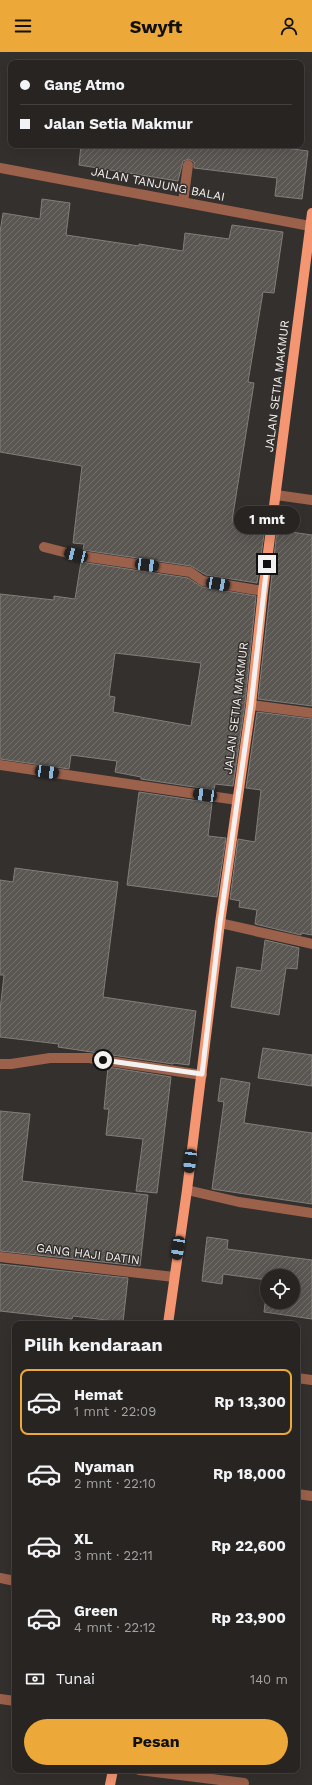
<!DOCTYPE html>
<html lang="id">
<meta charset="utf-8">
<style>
:root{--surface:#272422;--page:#33302f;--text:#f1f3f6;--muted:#a4a4a5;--line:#434140;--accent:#eca93a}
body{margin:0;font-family:"Work Sans",sans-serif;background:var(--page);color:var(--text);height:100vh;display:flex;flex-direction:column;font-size:15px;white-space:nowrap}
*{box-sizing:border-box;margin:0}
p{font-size:13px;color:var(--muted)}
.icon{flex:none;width:22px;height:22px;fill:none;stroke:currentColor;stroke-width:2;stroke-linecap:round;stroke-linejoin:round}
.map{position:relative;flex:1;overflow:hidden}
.sheet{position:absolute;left:12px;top:1269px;width:288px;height:452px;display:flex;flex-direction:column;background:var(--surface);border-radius:8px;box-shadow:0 4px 16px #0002,0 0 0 1px var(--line)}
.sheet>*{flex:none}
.banner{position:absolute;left:8px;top:8px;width:296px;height:88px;border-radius:8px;box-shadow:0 4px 16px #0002,0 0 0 1px var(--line);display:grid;align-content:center;height:88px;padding:0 12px;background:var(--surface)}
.buttons{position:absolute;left:260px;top:1217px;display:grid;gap:8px}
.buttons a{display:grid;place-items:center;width:40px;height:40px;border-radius:50%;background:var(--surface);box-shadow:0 4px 16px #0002,0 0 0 1px var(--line);font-size:20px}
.end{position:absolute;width:18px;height:18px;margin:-9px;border:5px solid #f4f2f0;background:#111;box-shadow:0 0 0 2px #111}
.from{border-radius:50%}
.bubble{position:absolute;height:28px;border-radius:14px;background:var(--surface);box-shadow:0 4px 16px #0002,0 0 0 1px var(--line);font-size:13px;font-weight:700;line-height:28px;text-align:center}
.car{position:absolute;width:12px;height:24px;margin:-12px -6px;border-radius:5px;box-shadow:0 0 3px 1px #0007;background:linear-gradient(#222 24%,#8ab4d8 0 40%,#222 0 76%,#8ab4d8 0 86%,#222 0)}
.banner b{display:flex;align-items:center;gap:14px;height:38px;font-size:15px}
.banner b+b{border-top:1px solid var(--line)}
.banner i{width:10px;height:10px;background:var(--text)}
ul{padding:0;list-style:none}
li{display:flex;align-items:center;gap:12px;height:66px;margin:0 8px 6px;padding:0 4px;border:2px solid transparent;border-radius:8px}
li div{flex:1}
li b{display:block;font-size:15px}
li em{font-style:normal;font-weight:700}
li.current{border-color:var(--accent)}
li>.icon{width:36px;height:36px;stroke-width:1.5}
h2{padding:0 12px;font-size:18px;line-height:48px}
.pay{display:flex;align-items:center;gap:10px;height:44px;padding:0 12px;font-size:15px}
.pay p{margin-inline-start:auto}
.action{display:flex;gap:8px;margin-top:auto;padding:8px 12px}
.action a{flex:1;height:46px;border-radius:24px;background:var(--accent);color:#111;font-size:16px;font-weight:700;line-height:46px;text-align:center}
header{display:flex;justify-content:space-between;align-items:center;height:52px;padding:0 12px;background:var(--accent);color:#111;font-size:18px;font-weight:700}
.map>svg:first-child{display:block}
.building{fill:url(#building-hatch);stroke:#817e7a;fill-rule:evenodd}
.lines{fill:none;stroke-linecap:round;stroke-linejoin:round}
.minor{stroke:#9b614b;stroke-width:10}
.major{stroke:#f59672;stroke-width:10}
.route{stroke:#f4f2f0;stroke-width:5}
.labels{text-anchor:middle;stroke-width:3;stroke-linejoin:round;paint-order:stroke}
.street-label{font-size:12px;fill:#f4f2f0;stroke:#34302e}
</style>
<header><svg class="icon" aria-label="menu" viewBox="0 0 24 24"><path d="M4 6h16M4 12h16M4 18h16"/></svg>Swyft<svg class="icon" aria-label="person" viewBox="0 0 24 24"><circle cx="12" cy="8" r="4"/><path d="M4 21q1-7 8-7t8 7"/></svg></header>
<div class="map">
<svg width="312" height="1733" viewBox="0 0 312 1733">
<defs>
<pattern id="building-hatch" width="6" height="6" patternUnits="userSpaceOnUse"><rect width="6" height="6" fill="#5a5753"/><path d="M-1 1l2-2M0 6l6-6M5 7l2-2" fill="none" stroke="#72706c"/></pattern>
</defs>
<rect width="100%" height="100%" fill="#34302e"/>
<g class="building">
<path d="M81,93H278V95L308,99L302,147L275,144L277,126L194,116V110L189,107L183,109L178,129L79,113Z"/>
<path d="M42,147L70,151L66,183L139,194V192L183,199L185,181L229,187L232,173L283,180L274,241L263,240L248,330L254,331L232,469L257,472V475L265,476L257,531L206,523L191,514L83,498L84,492L73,491L82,414L0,400V180L3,161L40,167Z"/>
<path d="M277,478L312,483V654L258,647Z"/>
<path d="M81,510L188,526L202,535L256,544L245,652L233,734L215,732L214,738L141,727V725L115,720L117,709L71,703L69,717L0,707V542L54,548V544L75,547ZM115,601L201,611L191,674L113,660L115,645L109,644Z"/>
<path d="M257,660L312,667V883L301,881V883L255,872L257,858L239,855L240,849L230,847L238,787L255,790L261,738L246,736Z"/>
<path d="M139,740L212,751L208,784L226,786L217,845L127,833Z"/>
<path d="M15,816L118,830L103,945L196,959L189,1013L173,1011V1012L58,995L59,992L0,985V958L4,923H0V828L13,830Z"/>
<path d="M265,888L299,896L297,917L286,916L279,963L231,955L237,915L261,919Z"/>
<path d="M263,996L312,1003V1034L258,1026Z"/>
<path d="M108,1015L171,1025L157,1141L136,1139L143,1087L106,1083L109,1057H104Z"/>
<path d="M221,1026L250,1031L244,1071L312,1081V1152L212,1137L224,1050L218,1049Z"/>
<path d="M0,1059L30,1062L22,1129L148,1143L140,1214L0,1199Z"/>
<path d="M207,1185L228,1188L227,1197L312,1208V1267L264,1260L267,1236V1250H293V1224H267V1228L223,1222L222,1232L202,1229Z"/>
<path d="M0,1212L128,1226L123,1270L73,1264L72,1267L0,1259Z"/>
</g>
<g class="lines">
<g class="minor">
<path d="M0,116L310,174"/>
<path d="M183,150L188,113"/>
<path d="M276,443L312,448"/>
<path d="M44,495L75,503L190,520L203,529L263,539"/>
<path d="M251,653L312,661"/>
<path d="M0,713L237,748"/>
<path d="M220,871L312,892"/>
<path d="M0,1012H11L50,1006H89L202,1023"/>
<path d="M187,1138L239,1150L312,1161"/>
<path d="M0,1205L174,1225"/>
<path d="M297,1326L312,1328"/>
<path d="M297,1442L312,1444"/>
<path d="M0,1526L15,1529"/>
<path d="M0,1647L15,1649"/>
<path d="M139,1718L244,1731"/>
</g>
<g class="major">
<path d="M168,1272L187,1138L220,871L251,653L263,539L312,161"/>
<path d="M110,1733L113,1718"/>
</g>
</g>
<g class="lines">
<path class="route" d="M103,1008L202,1022L220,871L251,653L267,512"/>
</g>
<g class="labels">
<g class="street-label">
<text transform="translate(158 132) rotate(11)" y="4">JALAN TANJUNG BALAI</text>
<text transform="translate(277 334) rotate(-83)" y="4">JALAN SETIA MAKMUR</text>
<text transform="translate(236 656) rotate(-83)" y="4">JALAN SETIA MAKMUR</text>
<text transform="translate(88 1202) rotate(7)" y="4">GANG HAJI DATIN</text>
</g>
</g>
</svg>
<div class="buttons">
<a><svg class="icon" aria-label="locate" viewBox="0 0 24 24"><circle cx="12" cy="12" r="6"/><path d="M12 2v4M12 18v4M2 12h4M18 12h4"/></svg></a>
</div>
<i class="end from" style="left:103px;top:1008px"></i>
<i class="end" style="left:267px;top:512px"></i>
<div class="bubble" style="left:234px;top:454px;width:66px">1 mnt</div>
<i class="car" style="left:76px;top:503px;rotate:284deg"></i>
<i class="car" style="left:147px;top:513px;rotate:98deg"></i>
<i class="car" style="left:218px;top:532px;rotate:100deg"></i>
<i class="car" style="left:47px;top:720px;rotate:98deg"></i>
<i class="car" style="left:205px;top:743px;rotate:278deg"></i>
<i class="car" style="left:190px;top:1109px;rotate:187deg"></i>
<i class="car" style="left:178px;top:1196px;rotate:189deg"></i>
<div class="banner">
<b><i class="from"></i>Gang Atmo</b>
<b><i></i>Jalan Setia Makmur</b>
</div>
<section class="sheet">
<h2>Pilih kendaraan</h2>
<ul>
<li class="current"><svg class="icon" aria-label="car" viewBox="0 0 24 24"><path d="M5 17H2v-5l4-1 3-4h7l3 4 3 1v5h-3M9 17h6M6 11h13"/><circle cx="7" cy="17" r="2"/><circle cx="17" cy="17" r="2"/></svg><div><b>Hemat</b><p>1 mnt · 22:09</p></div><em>Rp 13,300</em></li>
<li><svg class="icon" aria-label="car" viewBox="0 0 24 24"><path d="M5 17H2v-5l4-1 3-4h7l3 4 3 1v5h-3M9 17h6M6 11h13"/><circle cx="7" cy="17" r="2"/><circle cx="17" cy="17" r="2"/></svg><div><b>Nyaman</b><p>2 mnt · 22:10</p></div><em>Rp 18,000</em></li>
<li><svg class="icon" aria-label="car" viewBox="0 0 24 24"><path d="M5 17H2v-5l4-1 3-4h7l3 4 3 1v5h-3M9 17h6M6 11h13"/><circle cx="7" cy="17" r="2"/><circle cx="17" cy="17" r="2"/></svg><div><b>XL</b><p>3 mnt · 22:11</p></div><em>Rp 22,600</em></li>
<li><svg class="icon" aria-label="car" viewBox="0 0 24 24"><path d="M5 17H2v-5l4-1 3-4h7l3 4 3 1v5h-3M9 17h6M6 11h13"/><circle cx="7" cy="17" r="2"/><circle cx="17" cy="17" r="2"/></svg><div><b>Green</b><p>4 mnt · 22:12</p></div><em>Rp 23,900</em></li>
</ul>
<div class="pay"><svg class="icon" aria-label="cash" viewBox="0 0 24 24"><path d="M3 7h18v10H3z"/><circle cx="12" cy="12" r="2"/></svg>Tunai<p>140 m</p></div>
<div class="action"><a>Pesan</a></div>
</section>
</div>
